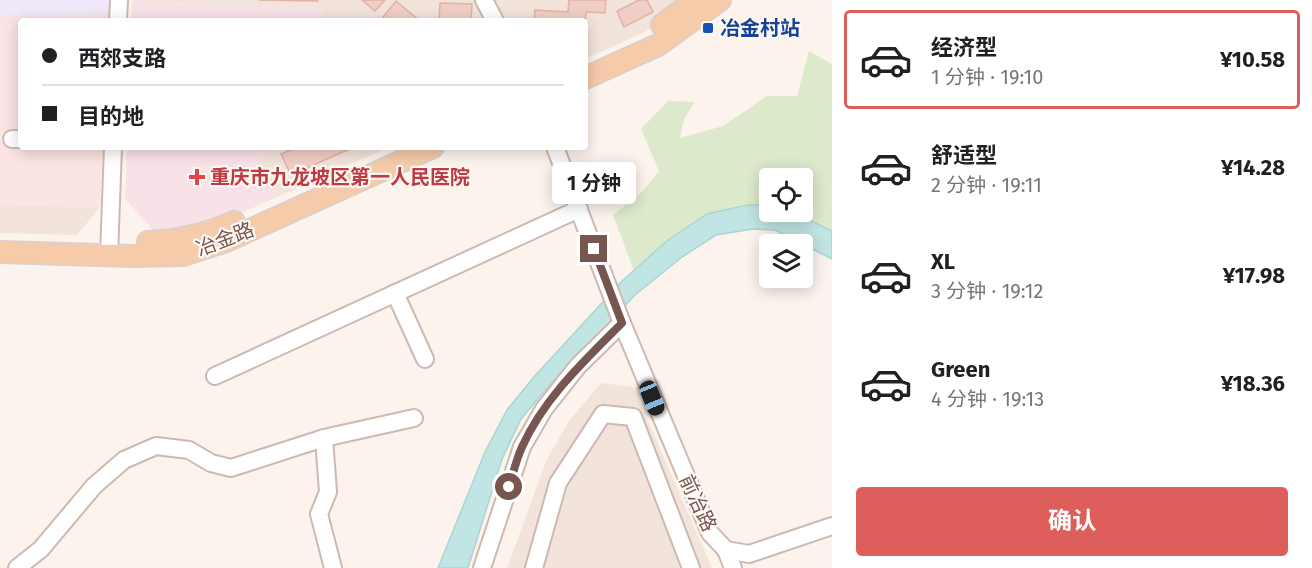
<!DOCTYPE html>
<html lang="zh">
<meta charset="utf-8">
<style>
:root{--surface:#fff;--page:#f2f2f2;--text:#202124;--muted:#757577;--line:#e0e0e0;--accent:#dd5e5b}
body{margin:0;font-family:"Fira Sans","Noto Sans SC",sans-serif;background:var(--page);color:var(--text);height:100vh;display:flex;flex-direction:column;font-size:22px;white-space:nowrap}
*{box-sizing:border-box;margin:0}
p{font-size:20px;color:var(--muted)}
.icon{flex:none;width:33px;height:33px;fill:none;stroke:currentColor;stroke-width:2;stroke-linecap:round;stroke-linejoin:round}
.map{position:relative;flex:1;overflow:hidden}
.drawer{display:flex;flex-direction:column;background:var(--surface);width:480px}
.drawer>*{flex:none}
.banner{position:absolute;left:18px;top:18px;width:570px;height:132px;border-radius:6px;box-shadow:0 3px 15px #0003;display:grid;align-content:center;height:132px;padding:0 24px;background:var(--surface)}
.fabs{position:absolute;left:759px;top:168px;display:grid;gap:12px}
.fabs a{display:grid;place-items:center;width:54px;height:54px;border-radius:6px;background:var(--surface);box-shadow:0 3px 15px #0003;font-size:30px}
.end{position:absolute;width:27px;height:27px;margin:-14px;border:8px solid #775650;background:#fff;box-shadow:0 0 0 3px #fff}
.from{border-radius:50%}
.bubble{position:absolute;height:42px;border-radius:6px;background:var(--surface);box-shadow:0 3px 15px #0003;font-size:20px;font-weight:700;line-height:42px;text-align:center}
.car{position:absolute;width:18px;height:36px;margin:-18px -9px;border-radius:8px;box-shadow:0 0 4px 2px #0007;background:linear-gradient(#222 24%,#8ab4d8 0 40%,#222 0 76%,#8ab4d8 0 86%,#222 0)}
.banner b{display:flex;align-items:center;gap:21px;height:57px;font-size:22px}
.banner b+b{border-top:2px solid var(--line)}
.banner i{width:15px;height:15px;background:var(--text)}
ul{padding:10px 0 0;list-style:none}
li{display:flex;align-items:center;gap:18px;height:99px;margin:0 12px 9px;padding:0 12px;border:3px solid transparent;border-radius:6px}
li div{flex:1}
li b{display:block;font-size:22px}
li em{font-style:normal;font-weight:700}
li.selected{border-color:var(--accent)}
li>.icon{width:54px;height:54px;stroke-width:1.5}
.cta{display:flex;gap:12px;margin-top:auto;padding:12px 24px}
.cta a{flex:1;height:69px;border-radius:6px;background:var(--accent);color:#fff;font-size:24px;font-weight:700;line-height:69px;text-align:center}
main{display:flex;flex:1;min-height:0}
.map>svg:first-child{display:block}
.residential{fill:#f3e4db}
.commercial{fill:#fbe4e2}
.education{fill:#f0e9f9}
.medical{fill:#f9e1e8}
.green{fill:#dde9cb}
.water{fill:#c1e5e3;stroke:#a8d6d4;stroke-width:1.5}
.building{fill:#f0cec6;stroke:#e1b2a7;stroke-width:1.5}
.lines{fill:none;stroke-linecap:round;stroke-linejoin:round}
.minor-casing{stroke:#ceb9b2;stroke-width:20}
.major-casing{stroke:#d9d0ce;stroke-width:24}
.minor{stroke:#fff;stroke-width:16}
.major{stroke:#f5cbaa;stroke-width:21}
.route{stroke:#775650;stroke-width:8}
.transit-dot{fill:#1a4fb4;stroke:#fef8f3;stroke-width:2}
.health-dot{fill:#e0444e;stroke:#fef8f3;stroke-width:2}
.labels{text-anchor:middle;stroke-width:4.5;stroke-linejoin:round;paint-order:stroke}
.transit-label{font-size:20px;font-weight:bold;fill:#164399;stroke:#fef8f3;text-anchor:start}
.health-label{font-size:20px;font-weight:bold;fill:#be3a42;stroke:#fef8f3;text-anchor:start}
.street-label{font-size:20px;fill:#775650;stroke:#fef8f3}
</style>
<main>
<div class="map">
<svg width="832" height="568" viewBox="0 0 832 568">
<rect width="100%" height="100%" fill="#fcf3ed"/>
<g class="residential">
<path d="M132,0H685L645,32L585,59V21H322V8L132,2Z"/>
<path d="M279,147H389L277,197L259,156Z"/>
<path d="M0,205L100,207L77,235L0,233Z"/>
<path d="M601,383L633,387L712,568H507L547,459L569,421Z"/>
</g>
<path class="commercial" d="M109,14V21H21V147H103L100,207L0,205V15Z"/>
<path class="education" d="M0,0H110L109,14L0,15Z"/>
<g class="medical">
<path d="M132,2L323,8L322,21H131Z"/>
<path d="M127,147H279L259,156L277,197L221,222L156,233L125,199Z"/>
</g>
<path class="green" d="M809,51L832,64V231L793,212H802V178H770L769,205H748L707,214L634,271L613,215L642,192L659,171L641,129L668,101L695,102L684,119L680,138L723,126L767,96H797Z"/>
<path class="water" d="M748,205H769L770,212H793L832,231V259L775,230L753,229L716,235L682,257L635,295L547,388L521,419L502,459L468,568H438L485,452L507,410L533,378L622,281L668,240L707,214Z"/>
<g class="building">
<path d="M259,0H318V1Z"/>
<path d="M362,0H385L375,11Z"/>
<path d="M569,0H606L605,13L586,12L585,23V21H534L535,10L568,12Z"/>
<path d="M639,0H647L653,12L624,27L617,11Z"/>
<path d="M396,1L420,21H388L383,17Z"/>
<path d="M440,3L472,4L471,21H439Z"/>
<path d="M297,147H354L291,175L281,154Z"/>
</g>
<g class="lines">
<defs>
<g id="minor">
<path d="M484,0L495,21"/>
<path d="M118,21L119,0"/>
<path d="M12,139H21"/>
<path d="M555,147L622,323L710,533L726,550L749,554L832,526"/>
<path d="M109,256L113,147"/>
<path d="M395,293L425,359"/>
<path d="M215,376L579,209"/>
<path d="M324,438L328,492L319,514L333,568"/>
<path d="M726,550L733,568"/>
<path d="M17,568L41,549L94,486L124,460L156,446L189,450L211,463L231,468L324,438L414,418"/>
<path d="M482,568L522,447L544,409L578,366L622,323"/>
<path d="M534,568L558,483L603,414L633,417L691,568"/>
</g>
<g id="major">
<path d="M662,25L695,0"/>
<path d="M585,78L658,45L720,0"/>
<path d="M148,242C178,241 207,234 234,222"/>
<path d="M0,252L133,256L183,255L226,241L433,147"/>
</g>
</defs>
<use href="#minor" class="minor-casing"/>
<use href="#major" class="major-casing"/>
<use href="#minor" class="minor"/>
<use href="#major" class="major"/>
</g>
<g class="lines">
<path class="route" d="M509,487C513,474 516,460 522,447C544,398 585,360 622,323L594,249"/>
</g>
<rect class="transit-dot" x="702" y="22" width="12" height="12" rx="3"/>
<path class="health-dot" d="M194 168h6v6h6v6h-6v6h-6v-6h-6v-6h6z"/>
<g class="labels">
<g class="transit-label">
<text x="720" y="35">冶金村站</text>
</g>
<g class="health-label">
<text x="210" y="184">重庆市九龙坡区第一人民医院</text>
</g>
<g class="street-label">
<text transform="translate(225 239) rotate(-21)" y="7">冶金路</text>
<text transform="translate(698 503) rotate(65)" y="7">前冶路</text>
</g>
</g>
</svg>
<div class="fabs">
<a><svg class="icon" aria-label="locate" viewBox="0 0 24 24"><circle cx="12" cy="12" r="6"/><path d="M12 2v4M12 18v4M2 12h4M18 12h4"/></svg></a>
<a><svg class="icon" aria-label="layers" viewBox="0 0 24 24"><path d="M12 4l9 5-9 5-9-5zM3 14l9 5 9-5"/></svg></a>
</div>
<i class="end from" style="left:509px;top:487px"></i>
<i class="end" style="left:594px;top:249px"></i>
<div class="bubble" style="left:552px;top:162px;width:84px">1 分钟</div>
<i class="car" style="left:652px;top:398px;rotate:158deg"></i>
<div class="banner">
<b><i class="from"></i>西郊支路</b>
<b><i></i>目的地</b>
</div>
</div>
<section class="drawer">
<ul>
<li class="selected"><svg class="icon" aria-label="car" viewBox="0 0 24 24"><path d="M5 17H2v-5l4-1 3-4h7l3 4 3 1v5h-3M9 17h6M6 11h13"/><circle cx="7" cy="17" r="2"/><circle cx="17" cy="17" r="2"/></svg><div><b>经济型</b><p>1 分钟 · 19:10</p></div><em>¥10.58</em></li>
<li><svg class="icon" aria-label="car" viewBox="0 0 24 24"><path d="M5 17H2v-5l4-1 3-4h7l3 4 3 1v5h-3M9 17h6M6 11h13"/><circle cx="7" cy="17" r="2"/><circle cx="17" cy="17" r="2"/></svg><div><b>舒适型</b><p>2 分钟 · 19:11</p></div><em>¥14.28</em></li>
<li><svg class="icon" aria-label="car" viewBox="0 0 24 24"><path d="M5 17H2v-5l4-1 3-4h7l3 4 3 1v5h-3M9 17h6M6 11h13"/><circle cx="7" cy="17" r="2"/><circle cx="17" cy="17" r="2"/></svg><div><b>XL</b><p>3 分钟 · 19:12</p></div><em>¥17.98</em></li>
<li><svg class="icon" aria-label="car" viewBox="0 0 24 24"><path d="M5 17H2v-5l4-1 3-4h7l3 4 3 1v5h-3M9 17h6M6 11h13"/><circle cx="7" cy="17" r="2"/><circle cx="17" cy="17" r="2"/></svg><div><b>Green</b><p>4 分钟 · 19:13</p></div><em>¥18.36</em></li>
</ul>
<div class="cta"><a>确认</a></div>
</section>
</main>
